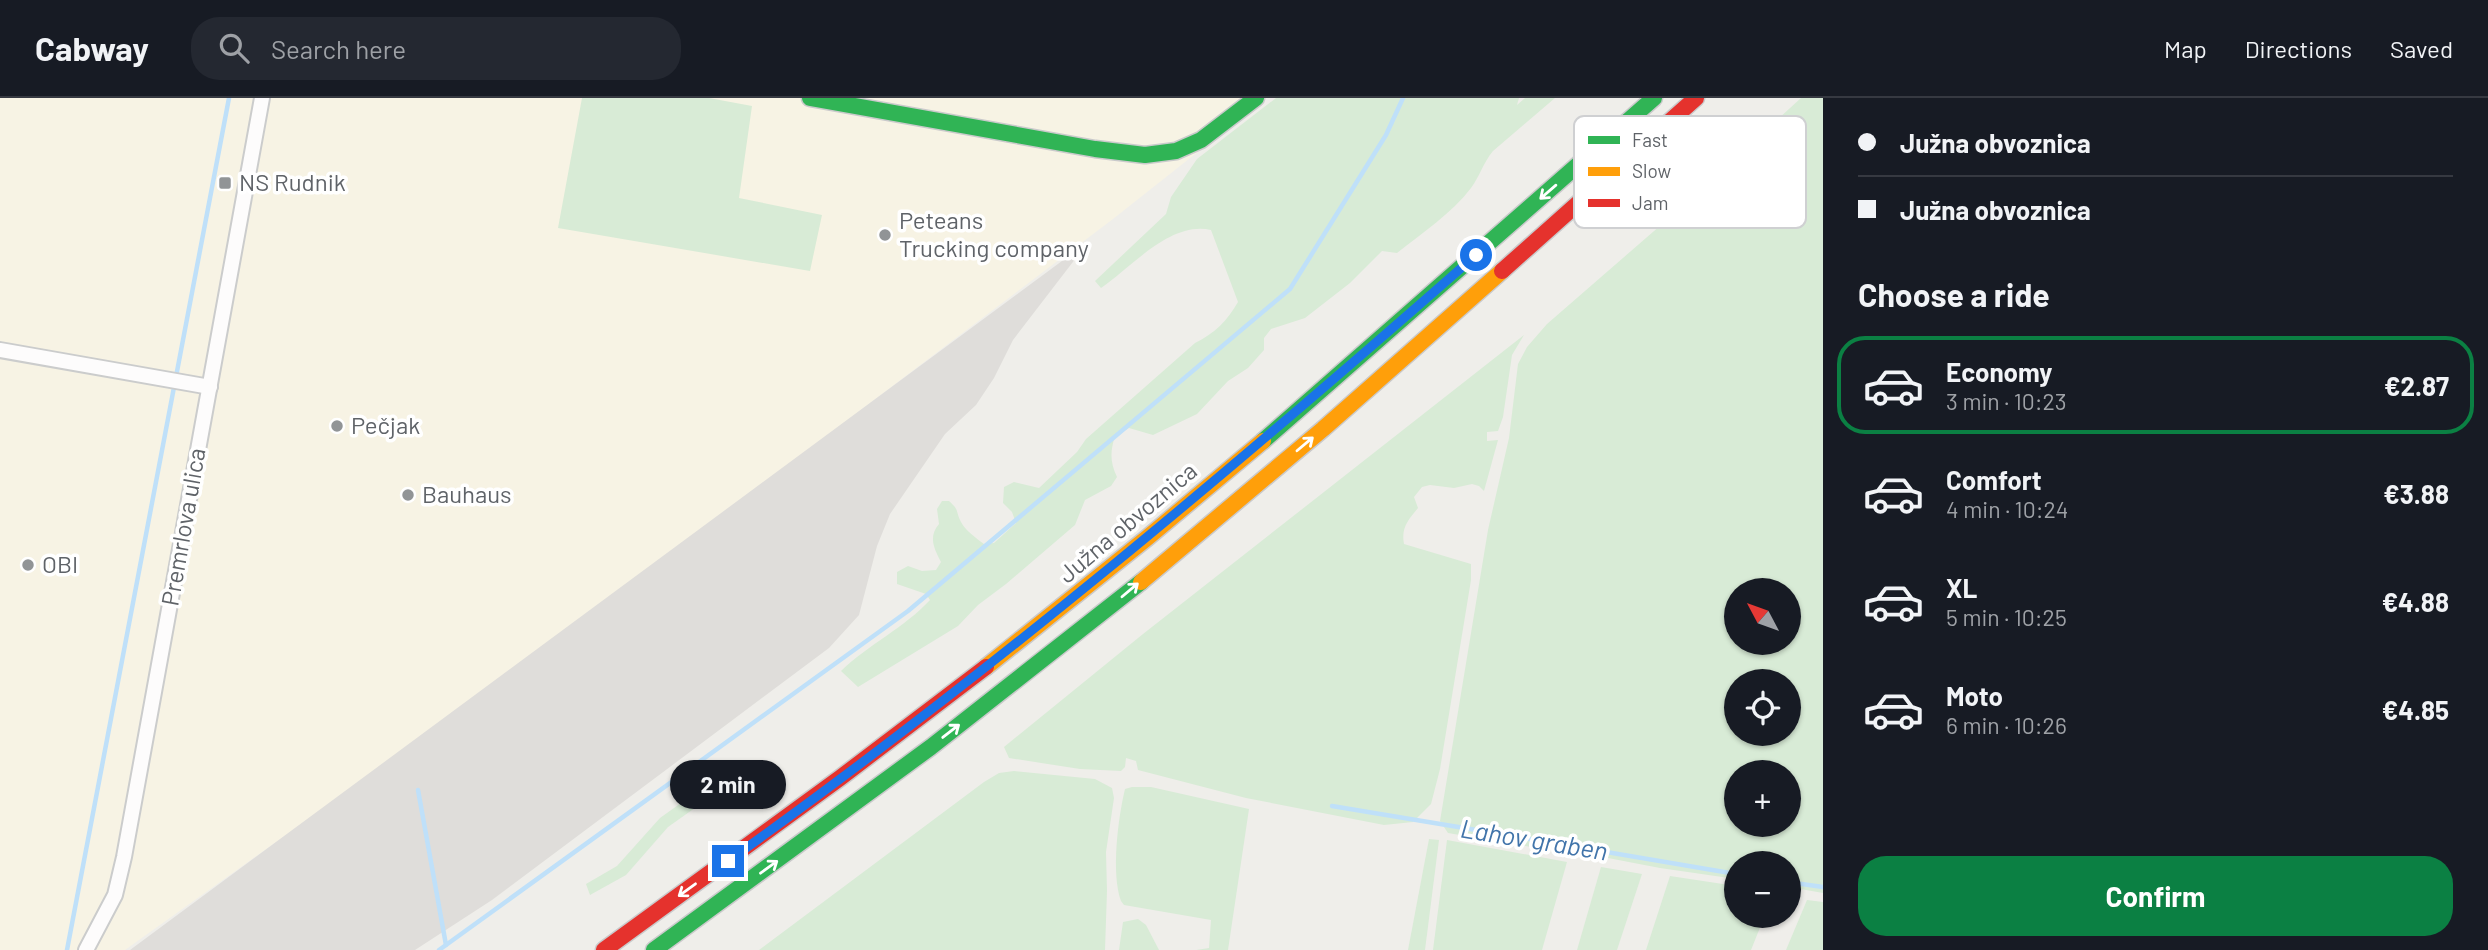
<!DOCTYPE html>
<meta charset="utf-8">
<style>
:root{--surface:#171b24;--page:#242831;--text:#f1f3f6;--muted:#9ea1a6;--line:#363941;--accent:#0b8043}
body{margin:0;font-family:Barlow,sans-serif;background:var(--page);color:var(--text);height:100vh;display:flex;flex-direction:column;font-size:26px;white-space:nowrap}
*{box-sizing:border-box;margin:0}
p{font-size:23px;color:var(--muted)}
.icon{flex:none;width:38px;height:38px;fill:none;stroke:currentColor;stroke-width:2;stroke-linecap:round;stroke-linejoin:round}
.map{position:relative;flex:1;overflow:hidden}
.panel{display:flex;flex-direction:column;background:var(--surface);width:665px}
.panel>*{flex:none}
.banner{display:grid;align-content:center;height:154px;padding:0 35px;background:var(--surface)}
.needle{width:46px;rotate:311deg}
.buttons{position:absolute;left:1724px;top:480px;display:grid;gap:14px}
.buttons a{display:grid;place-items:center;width:77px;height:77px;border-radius:50%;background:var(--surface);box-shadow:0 2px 5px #0004;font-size:35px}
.end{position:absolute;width:32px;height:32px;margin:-16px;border:9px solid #1a73e8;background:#fff;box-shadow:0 0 0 4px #fff}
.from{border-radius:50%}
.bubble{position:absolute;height:49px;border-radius:24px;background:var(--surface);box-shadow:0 2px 5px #0004;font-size:23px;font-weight:700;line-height:49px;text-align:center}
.banner b{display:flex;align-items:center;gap:24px;height:66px;font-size:26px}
.banner b+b{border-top:2px solid var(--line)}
.banner i{width:18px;height:18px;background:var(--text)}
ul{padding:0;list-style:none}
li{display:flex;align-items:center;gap:21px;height:98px;margin:0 14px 10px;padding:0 21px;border:4px solid transparent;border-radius:28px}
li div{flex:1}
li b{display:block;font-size:26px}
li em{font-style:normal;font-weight:700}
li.active{border-color:var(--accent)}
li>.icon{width:63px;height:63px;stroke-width:1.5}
h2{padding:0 35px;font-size:32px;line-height:84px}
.cta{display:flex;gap:14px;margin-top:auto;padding:14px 35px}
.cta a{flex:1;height:80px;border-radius:28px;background:var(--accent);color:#fff;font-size:28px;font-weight:700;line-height:80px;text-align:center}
header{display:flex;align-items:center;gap:42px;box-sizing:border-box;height:98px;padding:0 35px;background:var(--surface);border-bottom:2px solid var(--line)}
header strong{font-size:33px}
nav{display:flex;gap:38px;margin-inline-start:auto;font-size:24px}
.search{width:490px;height:63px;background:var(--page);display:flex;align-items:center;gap:18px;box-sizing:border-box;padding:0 24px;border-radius:28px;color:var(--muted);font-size:26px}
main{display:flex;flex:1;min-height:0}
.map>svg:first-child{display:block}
.commercial{fill:#f7f3e4}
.industrial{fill:#dfddda}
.green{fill:#d8ebd6;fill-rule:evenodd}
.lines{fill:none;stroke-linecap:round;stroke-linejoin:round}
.stream{stroke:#bfe0f9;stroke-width:4.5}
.street-casing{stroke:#cbcccc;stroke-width:18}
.fast-casing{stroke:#cacacb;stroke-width:19}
.slow-casing{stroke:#cacacb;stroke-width:19}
.jam-casing{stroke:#cacacb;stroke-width:19}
.street{stroke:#fdfcfc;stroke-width:14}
.fast{stroke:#30b455;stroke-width:16}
.slow{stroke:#ff9f0a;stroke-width:16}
.jam{stroke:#e5322d;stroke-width:16}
.oneway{stroke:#fff}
.route{stroke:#1a73e8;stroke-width:9}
.poi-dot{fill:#919496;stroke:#fff;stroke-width:2.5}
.labels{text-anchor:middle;stroke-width:7;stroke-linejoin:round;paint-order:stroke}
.poi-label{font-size:24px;fill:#5f6368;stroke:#fff;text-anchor:start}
.street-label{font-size:24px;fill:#5f6368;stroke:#fff}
.water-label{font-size:26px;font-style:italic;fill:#4174aa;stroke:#fff}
.key{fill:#fff;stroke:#cfd0d2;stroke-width:2}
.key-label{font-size:19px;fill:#5f6368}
</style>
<header>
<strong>Cabway</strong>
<div class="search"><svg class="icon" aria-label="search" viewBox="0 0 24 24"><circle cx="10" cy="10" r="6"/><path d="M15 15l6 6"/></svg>Search here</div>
<nav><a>Map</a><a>Directions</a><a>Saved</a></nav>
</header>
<main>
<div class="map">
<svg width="1823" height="852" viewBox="0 0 1823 852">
<rect width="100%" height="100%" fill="#efeeea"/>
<path class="commercial" d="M0,0H1266L1113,121L529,563L125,852H0Z"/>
<path class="industrial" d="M1089,143L1013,242L994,280L976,307L945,336L890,416L877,448L859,517L829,550L492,802L415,852H130Z"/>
<g class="green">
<path d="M582,0H709L752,8L739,100L822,117L810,173L558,130Z"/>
<path d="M1276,0H1519L1517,7L1525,0H1555L1493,53C1483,65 1480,78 1471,90C1452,115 1422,135 1397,155L1382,153L1350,185L1305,220L1271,231L1264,240V252L1248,270L1228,283L1197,316L1153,337L1129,330L1115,338C1110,354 1110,364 1117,379L1111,388L1085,402L1075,427L1006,486L978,507L958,528L858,589L841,573C869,546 904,530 930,502L926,496L897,486V474L908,468L922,473L936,472L941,464C934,450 928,439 939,426L937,411L942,403H949C960,413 955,412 961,424C965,432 976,440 984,446L994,445L1016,425L1012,414L1003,405L1004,389L1014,384L1039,390L1077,354L1086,341L1195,245C1215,235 1227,223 1238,204L1211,132C1170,123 1132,169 1101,190L1095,183L1166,116L1171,99L1197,61Z"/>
<path d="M1801,0H1823V795L1789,789L1788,765H1736V781L1660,770L1561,751L1531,749L1448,735L1440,723L1488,432L1509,340L1518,266L1527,249L1547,226L1669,120ZM1736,492H1788V544H1736ZM1736,583H1788V635H1736ZM1736,674H1788V726H1736Z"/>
<path d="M1524,237L1512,257L1503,319L1498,333L1487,334V343L1498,342L1484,393L1479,388L1472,386L1454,390L1430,387L1422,389L1414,399L1418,410C1408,422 1401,430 1404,446L1471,466V482L1440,671L1431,706L1413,724L1384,727L1246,700L1138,672L1136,663L1126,660L1125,669L1121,673L1080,671L1009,660L1004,649L1143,536Z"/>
<path d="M753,662L757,666L668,729L626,777L590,797L586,786L617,768L660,720L709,685Z"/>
<path d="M1014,673L1095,681L1112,690L1114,700L1106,754L1107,793L1105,852H759L984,684L999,675Z"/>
<path d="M1132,689H1151L1249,711L1228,852H1196L1209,850L1211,822L1124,807L1121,803C1111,775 1118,720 1125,691Z"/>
<path d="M1429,741L1439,742L1425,852H1408Z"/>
<path d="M1447,742L1567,764L1542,852H1433Z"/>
<path d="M1601,769L1642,776L1617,852H1577Z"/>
<path d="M1670,778L1736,788V817H1765L1751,852H1646Z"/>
<path d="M1807,802L1823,804V852H1786Z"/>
<path d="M1138,821L1146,827L1159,852H1119L1123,824Z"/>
</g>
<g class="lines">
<g class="stream">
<path d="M418,692L446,847"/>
<path d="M1332,708C1467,730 1601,753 1736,776"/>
<path d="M1788,784L1823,789"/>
<path d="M67,852L229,0"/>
<path d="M439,852L908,513L1290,191L1386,37L1403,0"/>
</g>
<defs>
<g id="street">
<path d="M0,252L210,289"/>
<path d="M86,852L115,797L124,759L262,0"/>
</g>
<g id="fast">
<path d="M810,0L1095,51L1145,57L1176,53L1201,42L1256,0"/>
<path d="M1263,343L1654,0"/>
<path d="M654,852L931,649L1141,484"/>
</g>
<g id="slow">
<path d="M1141,484L1323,331L1502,173"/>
<path d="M986,569L1147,440L1263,343"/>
</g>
<g id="jam">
<path d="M1502,173L1696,0"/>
<path d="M604,852L840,680L986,569"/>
</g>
</defs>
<use href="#street" class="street-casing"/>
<use href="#fast" class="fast-casing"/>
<use href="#slow" class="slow-casing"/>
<use href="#jam" class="jam-casing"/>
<use href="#street" class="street"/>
<use href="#fast" class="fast"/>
<use href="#slow" class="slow"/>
<use href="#jam" class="jam"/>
</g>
<defs><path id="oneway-shaft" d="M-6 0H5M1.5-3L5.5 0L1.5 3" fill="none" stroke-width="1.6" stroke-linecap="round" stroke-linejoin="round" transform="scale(1.75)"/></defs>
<g class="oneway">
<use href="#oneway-shaft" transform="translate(1548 94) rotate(139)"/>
<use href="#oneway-shaft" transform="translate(1305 346) rotate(-40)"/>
<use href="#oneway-shaft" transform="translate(1130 492) rotate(-40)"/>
<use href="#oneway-shaft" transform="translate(951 633) rotate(-38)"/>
<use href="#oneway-shaft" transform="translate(769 769) rotate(-36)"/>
<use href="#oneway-shaft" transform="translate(687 792) rotate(144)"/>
</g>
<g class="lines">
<path class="route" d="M728,763C990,576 1235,369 1476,157"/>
</g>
<g class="poi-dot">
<rect x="218" y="78" width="14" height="14" rx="3.5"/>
<circle cx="885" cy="137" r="7"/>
<circle cx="337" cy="328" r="7"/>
<circle cx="408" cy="397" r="7"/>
<circle cx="28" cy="467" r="7"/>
</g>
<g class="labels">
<g class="poi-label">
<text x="239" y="93">NS Rudnik</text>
<text x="899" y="131">Peteans<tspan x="899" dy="28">Trucking company</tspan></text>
<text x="351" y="336">Pečjak</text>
<text x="422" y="405">Bauhaus</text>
<text x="42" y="475">OBI</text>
</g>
<g class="street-label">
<text transform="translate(1128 425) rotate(-40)" y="8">Južna obvoznica</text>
<text transform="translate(184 429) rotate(-80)" y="8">Premrlova ulica</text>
</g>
<g class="water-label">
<text transform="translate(1534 742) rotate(9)" y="9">Lahov graben</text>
</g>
</g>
<rect x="1574" y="18" width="232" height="112" rx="10" class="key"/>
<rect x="1588" y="38" width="32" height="8" fill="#30b455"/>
<rect x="1588" y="69" width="32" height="9" fill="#ff9f0a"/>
<rect x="1588" y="101" width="32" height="8" fill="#e5322d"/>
<g class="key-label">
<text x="1632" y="49">Fast</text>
<text x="1632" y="80">Slow</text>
<text x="1632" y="112">Jam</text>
</g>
</svg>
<div class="buttons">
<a><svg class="needle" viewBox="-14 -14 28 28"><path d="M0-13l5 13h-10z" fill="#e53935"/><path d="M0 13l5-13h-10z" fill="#9ea1a6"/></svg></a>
<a><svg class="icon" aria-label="locate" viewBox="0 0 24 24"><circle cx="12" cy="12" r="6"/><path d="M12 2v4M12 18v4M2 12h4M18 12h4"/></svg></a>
<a>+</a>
<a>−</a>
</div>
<i class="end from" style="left:1476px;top:157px"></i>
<i class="end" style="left:728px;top:763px"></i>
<div class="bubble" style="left:670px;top:662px;width:116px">2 min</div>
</div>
<section class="panel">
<div class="banner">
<b><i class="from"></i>Južna obvoznica</b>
<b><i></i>Južna obvoznica</b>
</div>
<h2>Choose a ride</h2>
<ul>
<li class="active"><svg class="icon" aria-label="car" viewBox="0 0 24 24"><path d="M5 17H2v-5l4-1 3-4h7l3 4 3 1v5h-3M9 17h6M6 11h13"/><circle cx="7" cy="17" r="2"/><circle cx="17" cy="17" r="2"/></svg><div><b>Economy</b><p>3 min · 10:23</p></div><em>€2.87</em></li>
<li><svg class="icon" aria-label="car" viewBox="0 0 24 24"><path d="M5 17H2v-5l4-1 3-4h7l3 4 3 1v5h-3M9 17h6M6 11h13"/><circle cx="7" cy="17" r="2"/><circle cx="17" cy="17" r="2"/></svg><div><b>Comfort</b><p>4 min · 10:24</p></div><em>€3.88</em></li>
<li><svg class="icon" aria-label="car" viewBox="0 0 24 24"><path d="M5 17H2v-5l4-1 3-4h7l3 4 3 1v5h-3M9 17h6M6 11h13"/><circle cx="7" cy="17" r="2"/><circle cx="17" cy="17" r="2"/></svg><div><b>XL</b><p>5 min · 10:25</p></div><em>€4.88</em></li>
<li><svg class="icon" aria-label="car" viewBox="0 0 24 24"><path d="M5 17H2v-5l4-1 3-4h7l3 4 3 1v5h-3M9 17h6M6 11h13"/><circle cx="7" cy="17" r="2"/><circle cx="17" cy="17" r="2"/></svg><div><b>Moto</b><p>6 min · 10:26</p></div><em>€4.85</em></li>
</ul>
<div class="cta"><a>Confirm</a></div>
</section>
</main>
